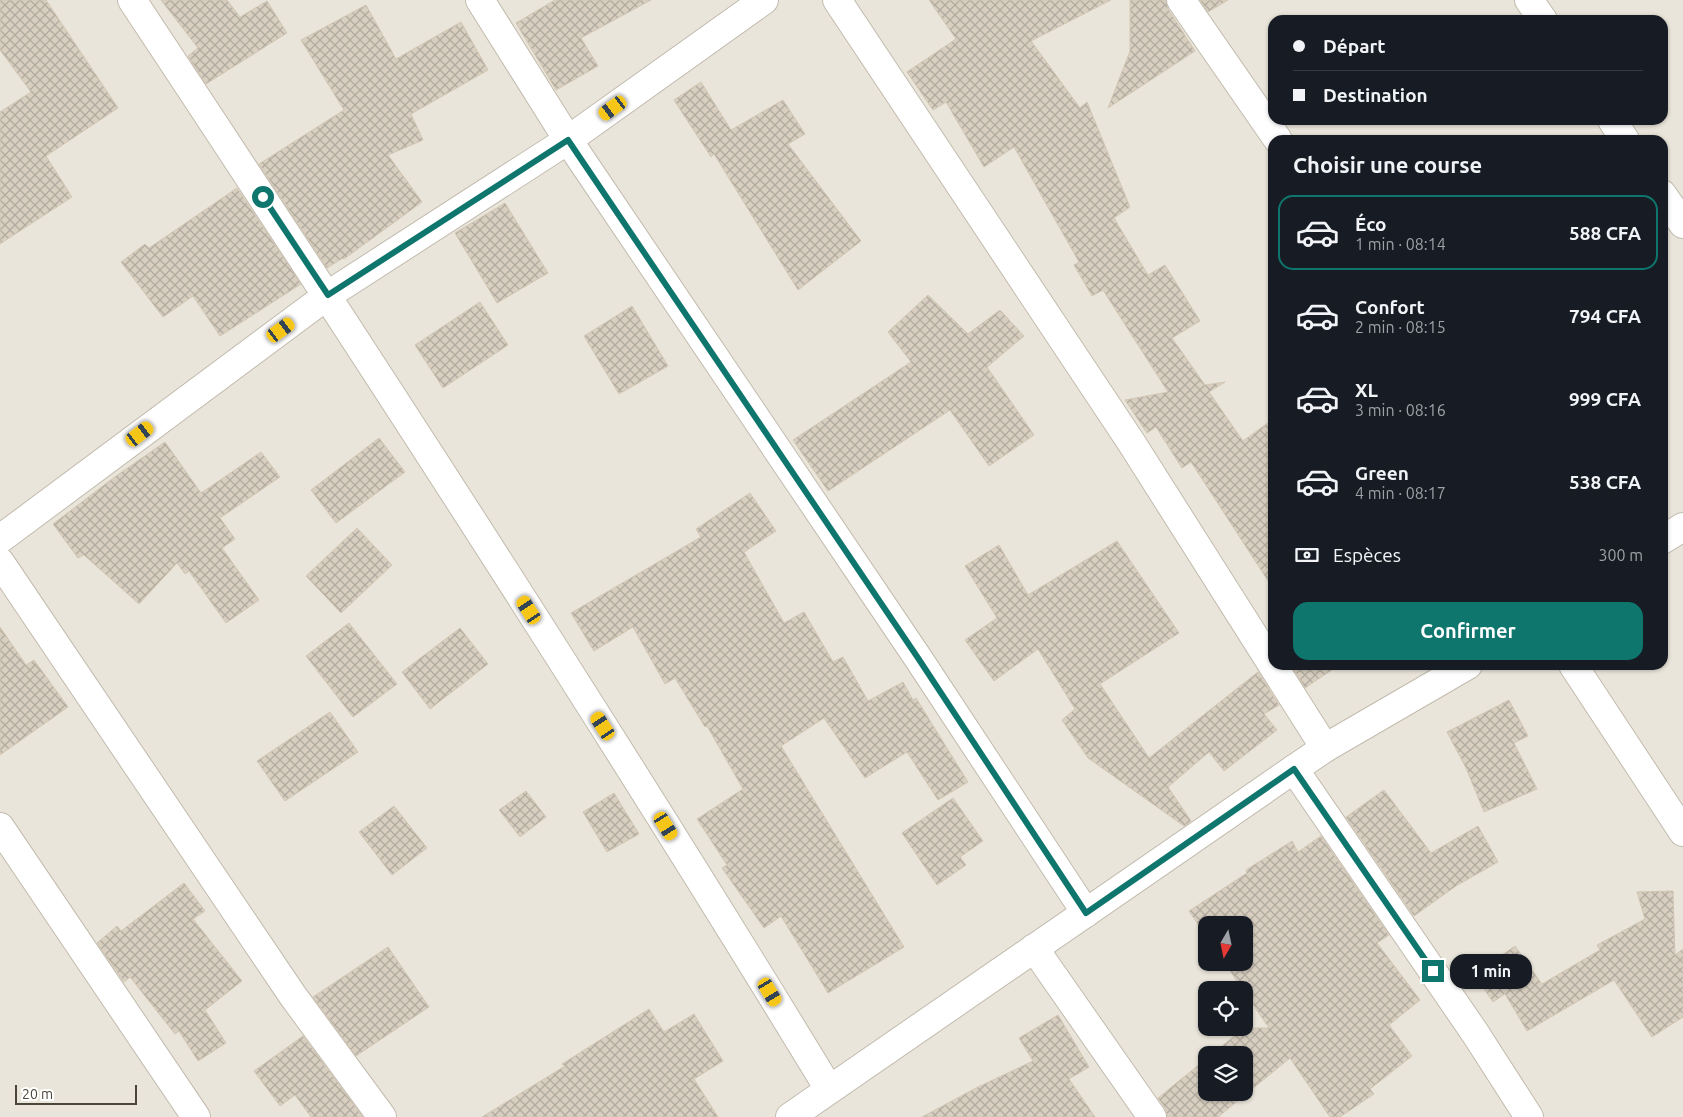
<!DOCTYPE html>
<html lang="fr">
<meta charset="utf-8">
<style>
:root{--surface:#171b24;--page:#20242c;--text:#f1f3f6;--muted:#9ea1a6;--line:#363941;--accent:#0f766e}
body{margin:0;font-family:Ubuntu,sans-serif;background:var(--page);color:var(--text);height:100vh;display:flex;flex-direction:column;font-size:19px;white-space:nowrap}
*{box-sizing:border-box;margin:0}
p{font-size:16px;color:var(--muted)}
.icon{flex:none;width:28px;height:28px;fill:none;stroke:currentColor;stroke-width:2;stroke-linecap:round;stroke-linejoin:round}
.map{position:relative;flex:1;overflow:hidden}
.panel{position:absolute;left:1268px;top:135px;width:400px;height:535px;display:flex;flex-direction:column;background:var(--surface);border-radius:15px;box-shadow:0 1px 4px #0004}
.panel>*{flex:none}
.hud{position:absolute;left:1268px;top:15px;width:400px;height:110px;border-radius:15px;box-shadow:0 1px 4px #0004;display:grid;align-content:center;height:110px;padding:0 25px;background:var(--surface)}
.needle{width:32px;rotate:189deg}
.tools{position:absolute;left:1198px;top:916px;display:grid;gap:10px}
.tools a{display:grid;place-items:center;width:55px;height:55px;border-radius:10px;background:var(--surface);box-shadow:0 1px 4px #0004;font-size:25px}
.scale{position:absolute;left:15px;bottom:12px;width:122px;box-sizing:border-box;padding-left:5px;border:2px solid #4b4439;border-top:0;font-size:14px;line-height:18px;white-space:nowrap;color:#4b4439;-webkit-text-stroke:4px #fff;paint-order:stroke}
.end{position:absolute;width:22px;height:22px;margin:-11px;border:6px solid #0f766e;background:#fff;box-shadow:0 0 0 2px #fff}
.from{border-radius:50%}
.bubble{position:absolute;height:35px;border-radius:15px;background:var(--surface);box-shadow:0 1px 4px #0004;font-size:16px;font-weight:700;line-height:35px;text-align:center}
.car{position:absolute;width:15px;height:30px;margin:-15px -8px;border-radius:6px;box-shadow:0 0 4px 1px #0007;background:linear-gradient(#f5c518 24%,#345 0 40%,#f5c518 0 76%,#345 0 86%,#f5c518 0)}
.hud b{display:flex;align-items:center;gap:18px;height:48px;font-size:19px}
.hud b+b{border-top:1px solid var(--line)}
.hud i{width:12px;height:12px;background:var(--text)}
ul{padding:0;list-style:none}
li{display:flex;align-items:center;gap:15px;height:75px;margin:0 10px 8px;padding:0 15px;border:2px solid transparent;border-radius:15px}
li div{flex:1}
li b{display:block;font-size:19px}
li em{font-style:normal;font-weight:700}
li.current{border-color:var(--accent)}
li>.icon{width:45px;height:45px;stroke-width:1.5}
h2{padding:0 25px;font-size:22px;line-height:60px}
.pay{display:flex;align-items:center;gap:12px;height:55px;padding:0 25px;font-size:19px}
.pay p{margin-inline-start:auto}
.action{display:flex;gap:10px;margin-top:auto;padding:10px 25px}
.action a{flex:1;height:58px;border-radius:15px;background:var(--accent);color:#fff;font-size:20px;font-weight:700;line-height:58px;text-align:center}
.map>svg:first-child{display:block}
.residential{fill:#eae5da;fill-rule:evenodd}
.building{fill:url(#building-cross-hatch);stroke:#d3c7b4}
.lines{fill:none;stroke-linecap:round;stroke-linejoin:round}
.street-casing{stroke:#c2bbae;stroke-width:30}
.street{stroke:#fff;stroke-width:28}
.route{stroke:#0f766e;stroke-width:6}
</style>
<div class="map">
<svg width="1683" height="1117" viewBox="0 0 1683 1117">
<defs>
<pattern id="building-cross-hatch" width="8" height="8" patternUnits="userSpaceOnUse" patternTransform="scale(1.25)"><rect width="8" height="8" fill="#d8cfc1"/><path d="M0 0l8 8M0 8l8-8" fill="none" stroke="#b1aa9e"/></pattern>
</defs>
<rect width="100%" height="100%" fill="#f6f3ec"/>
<path class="residential" d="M0,0H1683V1117H0ZM1272,20H1662V120H1272ZM1272,140H1662V665H1272ZM1206,925H1244V962H1206ZM1206,990H1244V1028H1206ZM1206,1055H1244V1092H1206Z"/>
<g class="building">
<path d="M0,0H46L118,108L46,156L72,197L0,244V112L31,92L0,50Z"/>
<path d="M161,0H227L240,17L267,1L287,33L206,84L188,56L198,48Z"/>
<path d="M555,0H651L581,38L598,66L556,90L516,23Z"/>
<path d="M929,0H1111L1031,41L1080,108L1087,102L1130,207L1114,218L1148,275L1165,265L1200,321L1172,338L1205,385L1225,382L1209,392L1243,441L1272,420V587L1191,462L1182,468L1156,427L1147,433L1125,400L1168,392L1103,290L1092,296L1074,265L1079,262L1014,147L984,167L946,102L933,110L907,72L956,39Z"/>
<path d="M1130,0H1166L1168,9L1195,51L1108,108L1130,51Z"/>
<path d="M1200,0H1228L1208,12Z"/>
<path d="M366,5L396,59L461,22L488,70L411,114L423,140L388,155L422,202L344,259L343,258L327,268L259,164L344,110L301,40Z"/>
<path d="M701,82L731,130L783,100L805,134L788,144L861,241L798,290L714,154L711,157L674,100Z"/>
<path d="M237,188L301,284L220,336L193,296L163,317L121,262L145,244L149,248Z"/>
<path d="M505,203L548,273L497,303L455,233Z"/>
<path d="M928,295L968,334L1000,310L1024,336L987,367L1034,435L989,466L950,410L828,491L793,440L911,362L888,332Z"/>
<path d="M480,302L508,345L443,388L415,345Z"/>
<path d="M632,306L668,366L619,394L584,336Z"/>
<path d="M379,438L405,472L336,523L311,490Z"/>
<path d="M165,442L201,493L261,452L280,477L220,518L235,539L222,548L259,600L226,623L189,571L185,574L177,563L139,604L84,555L78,558L53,524L116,476Z"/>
<path d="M750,493L776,531L744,552L784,623L804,612L833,662L843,657L868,701L903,682L913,700L916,698L968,782L938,800L907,752L865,778L824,718L781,746L904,947L828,993L781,916L764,928L722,868L727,865L697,819L743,789L707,726L705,727L675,678L665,684L633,627L594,651L571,613L701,537L696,529Z"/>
<path d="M357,528L392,565L341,613L306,576Z"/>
<path d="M1117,541L1179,633L1100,684L1149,758L1258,672L1279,705L1264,714L1277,730L1224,771L1209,752L1168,787L1191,821L1184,826L1088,758L1062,720L1075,709L1038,649L994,681L965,640L997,618L965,566L999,545L1028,595Z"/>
<path d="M349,623L397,684L353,717L306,656Z"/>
<path d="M0,627L26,665L34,660L68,707L0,755Z"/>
<path d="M460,628L488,664L430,709L402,672Z"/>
<path d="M1291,665H1339L1305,688Z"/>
<path d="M1509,700L1528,736L1514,743L1537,789L1484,812L1466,768L1447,732Z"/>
<path d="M330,712L358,752L285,801L257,761Z"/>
<path d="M1384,790L1431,853L1478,826L1498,862L1456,886L1414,916L1346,817Z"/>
<path d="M526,791L546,817L520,837L499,810Z"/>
<path d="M614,793L639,834L607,852L583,812Z"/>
<path d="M953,798L983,841L960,857L966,865L937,885L902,833Z"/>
<path d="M394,806L427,848L392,875L359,832Z"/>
<path d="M1321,836L1389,935L1377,943L1420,1000L1389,1025L1412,1056L1370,1089L1374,1094L1340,1117H1330L1290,1058L1218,1117H1167L1165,1108L1158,1098L1206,1059V1092H1244V1055H1211L1244,1028H1269L1224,962H1244V925H1206V936L1189,911L1247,873L1246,870L1292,841L1298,852Z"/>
<path d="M184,883L205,911L193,919L242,981L205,1010L226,1043L198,1061L179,1031L175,1034L130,977L124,982L97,943L117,926L121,931Z"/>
<path d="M1673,891L1675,955L1683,949V1017L1652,1037L1614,980L1527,1031L1505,994L1493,1002L1474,974L1515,946L1542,984L1600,950L1597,945L1645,919L1637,892Z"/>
<path d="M388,947L429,1007L356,1056L313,997Z"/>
<path d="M649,1009L664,1032L694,1014L723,1061L694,1079L718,1117H482L565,1066L562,1064Z"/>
<path d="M1058,1015L1089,1067L1069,1079L1095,1117H922L976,1088L1033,1061L1019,1038Z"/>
<path d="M303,1036L363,1117H311L295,1095L280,1106L254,1071Z"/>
</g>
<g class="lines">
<defs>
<g id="street">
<path d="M132,0C370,359 605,721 829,1089"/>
<path d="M480,0L568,140L918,658L1086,913"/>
<path d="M837,0L1131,442L1325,748"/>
<path d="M1181,0L1278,140"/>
<path d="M1529,0L1543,20"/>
<path d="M1612,120L1625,140"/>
<path d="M1662,194L1683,224"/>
<path d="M0,539L328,295L568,140L764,0"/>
<path d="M1662,540L1683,527"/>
<path d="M0,562L293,996L382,1117"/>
<path d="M1573,665L1683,832"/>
<path d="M1294,769L1475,1033L1529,1117"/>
<path d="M0,827L196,1117"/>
<path d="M1034,948L1152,1117"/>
<path d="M790,1117L1294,769L1325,748L1468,665"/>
</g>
</defs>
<use href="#street" class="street-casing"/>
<use href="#street" class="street"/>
</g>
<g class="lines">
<path class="route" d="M263,197L328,295L568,140L918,658L1086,913L1294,769L1433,971"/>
</g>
</svg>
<div class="tools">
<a><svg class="needle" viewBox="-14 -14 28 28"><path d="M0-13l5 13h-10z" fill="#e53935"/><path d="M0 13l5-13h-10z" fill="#9ea1a6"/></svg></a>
<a><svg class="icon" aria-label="locate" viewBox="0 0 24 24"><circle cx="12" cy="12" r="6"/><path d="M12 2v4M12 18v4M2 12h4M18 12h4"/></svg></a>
<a><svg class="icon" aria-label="layers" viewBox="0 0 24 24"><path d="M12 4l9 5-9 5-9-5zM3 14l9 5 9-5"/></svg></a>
</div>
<div class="scale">20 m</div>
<i class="end from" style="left:263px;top:197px"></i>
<i class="end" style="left:1433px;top:971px"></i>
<div class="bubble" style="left:1450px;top:954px;width:82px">1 min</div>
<i class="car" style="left:613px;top:108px;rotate:234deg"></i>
<i class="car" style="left:281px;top:330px;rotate:54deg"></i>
<i class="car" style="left:140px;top:434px;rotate:53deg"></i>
<i class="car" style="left:529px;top:610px;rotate:327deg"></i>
<i class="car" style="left:603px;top:726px;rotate:327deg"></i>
<i class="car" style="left:666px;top:826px;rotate:148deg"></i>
<i class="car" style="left:770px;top:992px;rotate:149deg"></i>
<div class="hud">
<b><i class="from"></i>Départ</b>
<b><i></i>Destination</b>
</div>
<section class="panel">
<h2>Choisir une course</h2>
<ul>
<li class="current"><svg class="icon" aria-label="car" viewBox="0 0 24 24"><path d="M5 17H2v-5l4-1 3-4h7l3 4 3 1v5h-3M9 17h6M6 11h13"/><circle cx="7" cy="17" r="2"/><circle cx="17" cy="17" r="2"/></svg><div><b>Éco</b><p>1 min · 08:14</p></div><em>588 CFA</em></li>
<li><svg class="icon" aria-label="car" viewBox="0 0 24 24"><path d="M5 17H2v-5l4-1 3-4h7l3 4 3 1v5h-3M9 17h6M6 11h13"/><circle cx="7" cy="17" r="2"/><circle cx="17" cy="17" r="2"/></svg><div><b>Confort</b><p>2 min · 08:15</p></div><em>794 CFA</em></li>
<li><svg class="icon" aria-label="car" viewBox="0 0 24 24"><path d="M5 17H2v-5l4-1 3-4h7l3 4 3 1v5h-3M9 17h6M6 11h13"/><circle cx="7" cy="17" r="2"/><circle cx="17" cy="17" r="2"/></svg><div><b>XL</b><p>3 min · 08:16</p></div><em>999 CFA</em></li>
<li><svg class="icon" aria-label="car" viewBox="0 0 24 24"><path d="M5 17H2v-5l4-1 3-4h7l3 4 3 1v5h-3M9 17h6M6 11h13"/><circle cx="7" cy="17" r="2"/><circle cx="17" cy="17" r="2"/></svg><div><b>Green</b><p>4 min · 08:17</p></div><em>538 CFA</em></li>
</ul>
<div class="pay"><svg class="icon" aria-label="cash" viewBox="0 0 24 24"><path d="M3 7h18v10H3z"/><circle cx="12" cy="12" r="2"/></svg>Espèces<p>300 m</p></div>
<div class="action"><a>Confirmer</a></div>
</section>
</div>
